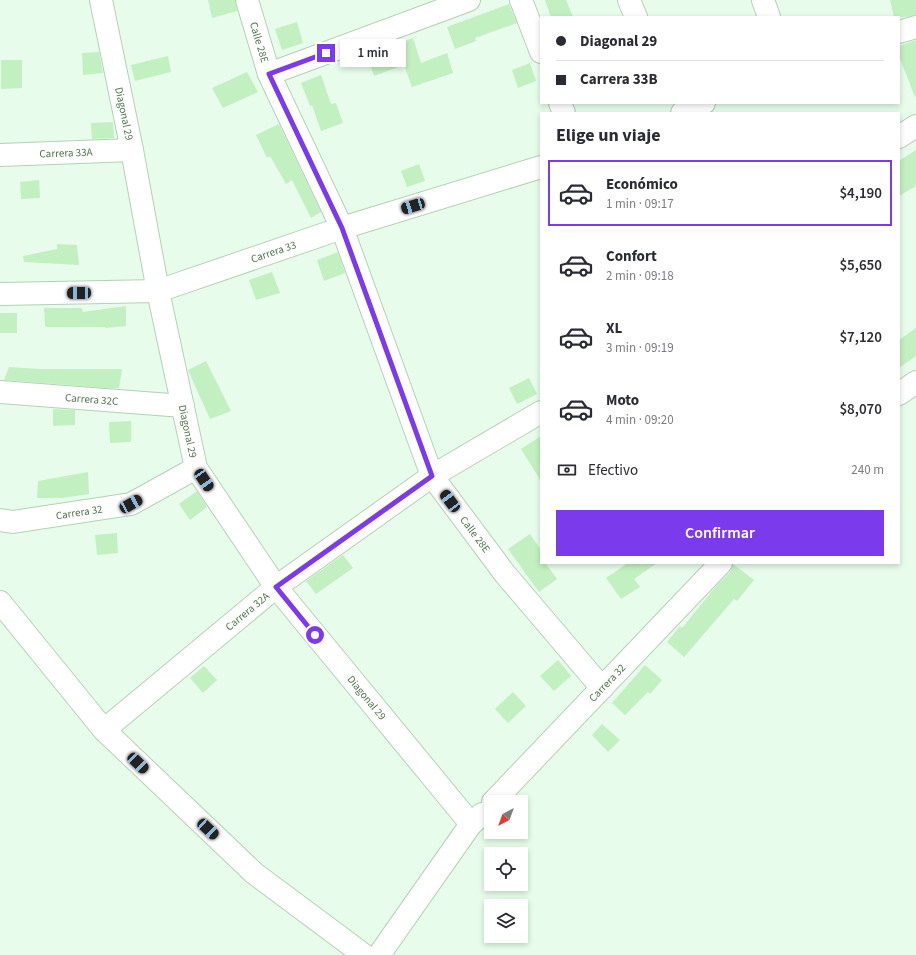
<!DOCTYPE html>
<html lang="es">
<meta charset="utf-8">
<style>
:root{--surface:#fff;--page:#f2f2f3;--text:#2b2b33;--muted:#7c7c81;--line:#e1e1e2;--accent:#7c3aed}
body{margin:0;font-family:"Source Sans 3",sans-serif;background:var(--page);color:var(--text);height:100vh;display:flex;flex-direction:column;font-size:15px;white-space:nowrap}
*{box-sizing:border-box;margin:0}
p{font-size:13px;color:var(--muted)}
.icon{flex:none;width:22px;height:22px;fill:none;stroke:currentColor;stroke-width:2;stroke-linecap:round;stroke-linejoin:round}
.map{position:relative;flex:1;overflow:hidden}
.sheet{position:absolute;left:540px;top:112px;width:360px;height:452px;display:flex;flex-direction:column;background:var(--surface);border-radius:0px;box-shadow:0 2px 6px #0003}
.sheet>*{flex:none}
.guide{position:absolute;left:540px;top:16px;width:360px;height:88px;border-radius:0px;box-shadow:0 2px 6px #0003;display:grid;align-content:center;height:88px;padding:0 16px;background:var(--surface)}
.needle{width:26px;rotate:221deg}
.controls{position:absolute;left:484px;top:795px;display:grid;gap:8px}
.controls a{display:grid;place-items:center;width:44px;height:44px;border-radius:0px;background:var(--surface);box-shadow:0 2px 6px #0003;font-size:20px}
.end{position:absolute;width:18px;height:18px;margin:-9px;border:5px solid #7c3aed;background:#fff;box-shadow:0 0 0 2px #fff}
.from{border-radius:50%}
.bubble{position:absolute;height:28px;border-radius:0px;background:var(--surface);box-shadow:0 2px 6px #0003;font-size:13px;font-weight:600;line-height:28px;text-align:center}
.car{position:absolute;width:12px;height:24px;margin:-12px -6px;border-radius:5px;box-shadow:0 0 3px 1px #0007;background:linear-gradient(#222 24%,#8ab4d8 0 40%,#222 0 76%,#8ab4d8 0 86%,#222 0)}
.guide b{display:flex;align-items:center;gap:14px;height:38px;font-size:15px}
.guide b+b{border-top:1px solid var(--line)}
.guide i{width:10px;height:10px;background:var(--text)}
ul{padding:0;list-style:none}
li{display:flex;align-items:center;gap:12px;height:66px;margin:0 8px 6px;padding:0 8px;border:2px solid transparent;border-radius:0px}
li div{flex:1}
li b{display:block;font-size:15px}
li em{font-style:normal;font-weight:600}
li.on{border-color:var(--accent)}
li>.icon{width:36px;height:36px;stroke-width:1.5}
h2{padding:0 16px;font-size:18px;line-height:48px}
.pay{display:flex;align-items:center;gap:10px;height:44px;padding:0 16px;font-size:15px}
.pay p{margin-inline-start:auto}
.action{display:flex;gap:8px;margin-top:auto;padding:8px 16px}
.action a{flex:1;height:46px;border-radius:0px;background:var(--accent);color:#fff;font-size:16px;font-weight:600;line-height:46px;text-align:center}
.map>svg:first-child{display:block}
.building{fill:#c2f0c0}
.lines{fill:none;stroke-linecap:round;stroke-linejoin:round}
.street-casing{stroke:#b3d2b4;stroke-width:24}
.street{stroke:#fff;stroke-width:22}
.route{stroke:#7c3aed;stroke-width:5}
.labels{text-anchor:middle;stroke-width:3.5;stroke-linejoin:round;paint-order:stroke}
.street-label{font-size:11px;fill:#50754c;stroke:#edfef0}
</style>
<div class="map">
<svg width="916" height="955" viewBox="0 0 916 955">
<rect width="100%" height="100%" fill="#e7fceb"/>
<g class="building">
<path d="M208,0H235L237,11L212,18Z"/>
<path d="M545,0H566L573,17H551Z"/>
<path d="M890,0H916V15L906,17H894Z"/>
<path d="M509,4L517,23L475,38L476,41L455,49L447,27Z"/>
<path d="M297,22L303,43L282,50L275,29Z"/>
<path d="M413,38L421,63L447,53L453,73L412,87L404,65L374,76L367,55Z"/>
<path d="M916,40V96L915,97L899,56V46Z"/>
<path d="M99,52L103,73L83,75L82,53Z"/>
<path d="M168,56L171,72L135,81L131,65Z"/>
<path d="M1,60H22V88L1,89Z"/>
<path d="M530,63L536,81L518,88L512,70Z"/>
<path d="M247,72L258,92L223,108L212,88Z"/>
<path d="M321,75L331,104L336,103L343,123L321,131L312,105L310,106L301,83Z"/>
<path d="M113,122L114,138L92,139L91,123Z"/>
<path d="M279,124L321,212L311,218L292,180L286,184L270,156L267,158L256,135Z"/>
<path d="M916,150V186L899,196V161Z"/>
<path d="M419,164L425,181L407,187L401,171Z"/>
<path d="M39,180L40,198L21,199L20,182Z"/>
<path d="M57,244L77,245L79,265L24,262L23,256L57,249Z"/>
<path d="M338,252L345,273L324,281L317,260Z"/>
<path d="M272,272L280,293L256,300L249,280Z"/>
<path d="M126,306V326L105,328V327H46L45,325L44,308H82L83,312Z"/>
<rect x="0" y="313" width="17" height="20"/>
<path d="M916,328V356L899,368V340Z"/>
<path d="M206,361L231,411L210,419L188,370Z"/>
<path d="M9,367L40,369H122L119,388H108L4,380Z"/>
<path d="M529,378L537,394L517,404L509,388Z"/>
<path d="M53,409L75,410V425L53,426Z"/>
<path d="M131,421V442L110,443L109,422Z"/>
<path d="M541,436V481L521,449Z"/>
<path d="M88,472L89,494L62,498H37L38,481Z"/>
<path d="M197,491L207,507L190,520L179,504Z"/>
<path d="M117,533L118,553L97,555L95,535Z"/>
<path d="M530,534L541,550V563H545L557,579L539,592L508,549Z"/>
<path d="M343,555L353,568L316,594L306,581Z"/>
<path d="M628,563H657L634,579L640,587L621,599L606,578Z"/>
<path d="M733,564L754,580L737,601L734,599L684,657L667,642L680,626L682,628L717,585L730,572Z"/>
<path d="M558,660L571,676L554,691L540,676Z"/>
<path d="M645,665L662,680L650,694L648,692L625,715L612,703Z"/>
<path d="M204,666L217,680L203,693L190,678Z"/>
<path d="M513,692L526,706L508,723L495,709Z"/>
<path d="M602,724L620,740L608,752L592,735Z"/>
</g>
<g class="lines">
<defs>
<g id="street">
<path id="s1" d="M101,0L132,150L158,291L196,468L276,587L471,824"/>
<path id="s2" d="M247,0L269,74L342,228L432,476L505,574L602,688"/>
<path d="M521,0L541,52"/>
<path d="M629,0L636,17"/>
<path d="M763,0L769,17"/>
<path d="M899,32L916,27"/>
<path d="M269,74L469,0"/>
<path d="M560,103L564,113"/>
<path d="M682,113L704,103"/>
<path d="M899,137L916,126"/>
<path id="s3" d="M0,155L132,150"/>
<path id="s4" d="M0,294L158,291L342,228L541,167"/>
<path id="s5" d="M0,392L183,406"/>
<path d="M899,394L916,382"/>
<path id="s6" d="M0,520L13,522L131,504L196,468"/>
<path d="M0,602L104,730L254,873L364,955"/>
<path id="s7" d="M104,730L276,587L432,476L541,412"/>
<path id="s8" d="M493,802L721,563"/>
<path d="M379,955L471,824L482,814"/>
</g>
</defs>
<use href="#street" class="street-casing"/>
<use href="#street" class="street"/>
</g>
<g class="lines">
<path class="route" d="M315,635L276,587L432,476L342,228L269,74L326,53"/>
</g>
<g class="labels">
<g class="street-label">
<text dy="4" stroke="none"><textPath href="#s2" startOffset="44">Calle 28E</textPath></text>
<text dy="4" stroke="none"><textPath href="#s1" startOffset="116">Diagonal 29</textPath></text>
<text dy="4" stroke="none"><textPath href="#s3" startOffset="66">Carrera 33A</textPath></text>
<text dy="4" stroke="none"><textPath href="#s4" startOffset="280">Carrera 33</textPath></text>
<text dy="4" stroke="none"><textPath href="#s5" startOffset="92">Carrera 32C</textPath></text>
<text dy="4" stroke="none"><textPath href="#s1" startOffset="440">Diagonal 29</textPath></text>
<text dy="4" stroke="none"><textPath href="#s6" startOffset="80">Carrera 32</textPath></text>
<text dy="4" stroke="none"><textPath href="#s2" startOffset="584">Calle 28E</textPath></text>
<text dy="4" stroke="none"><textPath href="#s7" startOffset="186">Carrera 32A</textPath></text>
<text dy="4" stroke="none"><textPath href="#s8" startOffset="165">Carrera 32</textPath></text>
<text dy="4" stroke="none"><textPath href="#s1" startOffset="764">Diagonal 29</textPath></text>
</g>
</g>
</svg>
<div class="controls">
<a><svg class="needle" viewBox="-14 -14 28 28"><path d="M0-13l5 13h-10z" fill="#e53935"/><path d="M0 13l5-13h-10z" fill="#7c7c81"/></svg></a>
<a><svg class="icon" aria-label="locate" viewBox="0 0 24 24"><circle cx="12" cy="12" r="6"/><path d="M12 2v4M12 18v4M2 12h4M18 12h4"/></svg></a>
<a><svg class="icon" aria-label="layers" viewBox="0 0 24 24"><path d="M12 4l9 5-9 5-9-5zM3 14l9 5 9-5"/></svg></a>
</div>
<i class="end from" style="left:315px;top:635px"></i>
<i class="end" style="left:326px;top:53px"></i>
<div class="bubble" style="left:340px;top:39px;width:66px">1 min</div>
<i class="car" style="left:413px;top:206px;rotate:253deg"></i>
<i class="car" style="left:79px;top:293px;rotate:269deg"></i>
<i class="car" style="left:204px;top:480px;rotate:146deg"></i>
<i class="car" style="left:450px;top:501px;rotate:323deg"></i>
<i class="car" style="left:131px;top:504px;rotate:61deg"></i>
<i class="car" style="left:138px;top:763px;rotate:134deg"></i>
<i class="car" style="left:208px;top:829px;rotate:133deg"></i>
<div class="guide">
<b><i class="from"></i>Diagonal 29</b>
<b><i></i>Carrera 33B</b>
</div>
<section class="sheet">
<h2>Elige un viaje</h2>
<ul>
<li class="on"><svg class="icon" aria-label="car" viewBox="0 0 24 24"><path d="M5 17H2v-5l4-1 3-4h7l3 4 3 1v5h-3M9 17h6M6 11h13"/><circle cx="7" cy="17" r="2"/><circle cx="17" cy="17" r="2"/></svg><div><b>Económico</b><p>1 min · 09:17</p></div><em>$4,190</em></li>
<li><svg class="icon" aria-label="car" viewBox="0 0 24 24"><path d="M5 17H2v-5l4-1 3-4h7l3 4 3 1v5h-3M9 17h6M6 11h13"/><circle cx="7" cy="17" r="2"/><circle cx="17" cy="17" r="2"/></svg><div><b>Confort</b><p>2 min · 09:18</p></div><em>$5,650</em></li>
<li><svg class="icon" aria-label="car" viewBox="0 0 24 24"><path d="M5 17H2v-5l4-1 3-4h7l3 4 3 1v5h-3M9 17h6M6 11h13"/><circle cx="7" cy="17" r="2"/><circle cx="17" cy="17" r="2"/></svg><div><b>XL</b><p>3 min · 09:19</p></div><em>$7,120</em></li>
<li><svg class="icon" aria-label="car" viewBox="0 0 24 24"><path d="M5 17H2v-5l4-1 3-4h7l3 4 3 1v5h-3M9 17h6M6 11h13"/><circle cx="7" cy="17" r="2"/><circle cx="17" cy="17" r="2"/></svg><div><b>Moto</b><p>4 min · 09:20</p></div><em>$8,070</em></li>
</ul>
<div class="pay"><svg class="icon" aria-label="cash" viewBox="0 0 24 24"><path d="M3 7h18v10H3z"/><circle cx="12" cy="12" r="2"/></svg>Efectivo<p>240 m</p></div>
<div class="action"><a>Confirmar</a></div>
</section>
</div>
